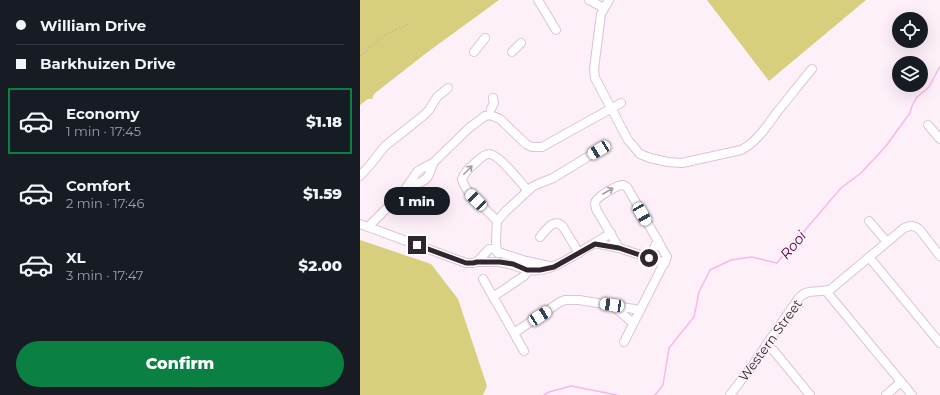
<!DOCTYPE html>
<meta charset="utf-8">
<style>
:root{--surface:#171b24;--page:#242831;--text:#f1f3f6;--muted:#9ea1a6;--line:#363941;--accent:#0b8043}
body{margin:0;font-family:Montserrat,sans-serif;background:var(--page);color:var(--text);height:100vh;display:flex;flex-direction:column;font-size:15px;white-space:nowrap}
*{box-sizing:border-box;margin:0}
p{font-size:13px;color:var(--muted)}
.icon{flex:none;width:22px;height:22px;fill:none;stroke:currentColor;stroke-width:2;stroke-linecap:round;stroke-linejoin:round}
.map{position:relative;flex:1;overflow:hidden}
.drawer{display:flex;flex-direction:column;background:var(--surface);width:360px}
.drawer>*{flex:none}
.guide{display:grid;align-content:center;height:88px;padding:0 16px;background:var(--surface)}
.tools{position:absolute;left:532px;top:12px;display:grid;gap:8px}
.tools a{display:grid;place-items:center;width:36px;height:36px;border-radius:50%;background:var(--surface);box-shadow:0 4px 16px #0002;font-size:20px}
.end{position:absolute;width:18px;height:18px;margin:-9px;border:5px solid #31262e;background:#fff;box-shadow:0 0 0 2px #fff}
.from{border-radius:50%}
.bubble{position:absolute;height:28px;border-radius:14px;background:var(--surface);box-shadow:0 4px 16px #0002;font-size:13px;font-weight:800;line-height:28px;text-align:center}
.car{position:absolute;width:12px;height:24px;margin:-12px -6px;border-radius:5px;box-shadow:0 0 3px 1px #0007;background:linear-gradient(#fff 24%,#345 0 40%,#fff 0 76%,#345 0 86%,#fff 0)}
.guide b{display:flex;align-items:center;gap:14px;height:38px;font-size:15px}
.guide b+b{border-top:1px solid var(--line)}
.guide i{width:10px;height:10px;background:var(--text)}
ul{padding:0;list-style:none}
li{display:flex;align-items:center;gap:12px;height:66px;margin:0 8px 6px;padding:0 8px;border:2px solid transparent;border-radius:0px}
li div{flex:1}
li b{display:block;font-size:15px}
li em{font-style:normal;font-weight:800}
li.current{border-color:var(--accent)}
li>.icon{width:36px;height:36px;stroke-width:1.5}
.action{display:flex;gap:8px;margin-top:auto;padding:8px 16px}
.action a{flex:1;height:46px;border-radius:24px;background:var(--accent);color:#fff;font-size:16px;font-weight:800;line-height:46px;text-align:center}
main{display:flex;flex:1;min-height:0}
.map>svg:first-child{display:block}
.green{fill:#d7cf7d}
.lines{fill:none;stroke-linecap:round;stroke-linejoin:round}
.stream{stroke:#fab6eb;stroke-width:1.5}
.minor-casing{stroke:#dec1d7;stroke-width:10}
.path{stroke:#beb2ba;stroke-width:1;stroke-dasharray:2 2;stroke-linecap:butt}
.minor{stroke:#fff;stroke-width:8}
.oneway{stroke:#a29da1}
.route{stroke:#31262e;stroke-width:5}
.labels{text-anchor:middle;stroke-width:3;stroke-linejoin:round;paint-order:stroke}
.street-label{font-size:13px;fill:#31262e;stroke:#fdf0f9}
.water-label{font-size:14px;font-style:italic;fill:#4d0143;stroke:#fdf0f9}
</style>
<main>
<section class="drawer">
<div class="guide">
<b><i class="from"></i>William Drive</b>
<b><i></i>Barkhuizen Drive</b>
</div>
<ul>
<li class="current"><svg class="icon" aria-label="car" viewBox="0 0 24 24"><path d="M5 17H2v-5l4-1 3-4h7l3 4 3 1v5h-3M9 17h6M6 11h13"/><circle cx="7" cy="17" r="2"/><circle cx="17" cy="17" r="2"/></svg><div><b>Economy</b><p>1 min · 17:45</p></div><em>$1.18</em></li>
<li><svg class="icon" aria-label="car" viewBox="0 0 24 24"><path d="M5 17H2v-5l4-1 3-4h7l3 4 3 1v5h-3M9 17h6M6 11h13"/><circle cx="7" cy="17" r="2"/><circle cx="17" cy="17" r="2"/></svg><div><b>Comfort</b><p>2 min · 17:46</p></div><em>$1.59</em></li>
<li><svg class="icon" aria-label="car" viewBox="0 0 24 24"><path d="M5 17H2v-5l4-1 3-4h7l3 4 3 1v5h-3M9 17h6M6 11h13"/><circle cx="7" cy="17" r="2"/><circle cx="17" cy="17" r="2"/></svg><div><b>XL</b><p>3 min · 17:47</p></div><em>$2.00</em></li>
</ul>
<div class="action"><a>Confirm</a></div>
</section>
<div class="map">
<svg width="580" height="395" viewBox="0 0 580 395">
<rect width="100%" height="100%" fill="#fdf0f9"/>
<g class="green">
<path d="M0,0H139L65,54L14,94L12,99H8L0,105Z"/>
<path d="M347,0H506L409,81Z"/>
<path d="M0,240L71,264L98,299L127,386L123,395H0Z"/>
</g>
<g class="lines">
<g class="stream">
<path d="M184,395L189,392L211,386L257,395"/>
<path d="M295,395L303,385L309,348L334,317L339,292L350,270L371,260L392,257L417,263L481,188L501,173L526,146L550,113L552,106L557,97L569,87L580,66"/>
</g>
<defs>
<g id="minor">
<path d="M178,0L196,30"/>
<path d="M229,0L244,8"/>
<path d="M249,0L241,14L234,69L235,78L268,140L280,154L290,158L308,162L322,163L381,150C397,142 407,126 417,112C429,98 440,83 452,69"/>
<path d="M114,52L125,38"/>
<path d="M152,52L161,43"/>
<path d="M131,109L134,103L133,98"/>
<path d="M568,125L580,139"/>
<path d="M0,176L10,165L25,146L63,116L69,110L77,97L88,88"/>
<path d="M47,189C64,178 67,186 73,163"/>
<path d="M137,221C127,209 105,194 102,179C104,172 111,167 116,162C120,159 124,154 129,154C139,154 161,183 168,191"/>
<path d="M509,221L527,242"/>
<path d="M0,224L106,263H113L117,262H130"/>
<path d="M8,227L44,191L57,172L61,169L73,163L109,128L125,116L130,115L140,119L166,144L172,147H182L261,103"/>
<path d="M180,237C186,230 194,217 203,227L219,253"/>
<path d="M235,243L251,233"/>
<path d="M259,248L236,209C236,208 235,204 235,203C236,197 258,184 264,185C265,186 266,187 267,187L307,257L264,342"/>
<path d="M137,251L136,241L137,221L146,211L172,187L178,184L193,178L239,150"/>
<path d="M138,252L166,261L189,266"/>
<path d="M509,257L580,343"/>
<path d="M289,258L298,240"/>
<path d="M117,262L129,249H135L138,253"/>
<path d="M134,262C147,261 157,268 170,270C190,274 217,253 235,243L259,248L305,263"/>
<path d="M123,279L164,351"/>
<path d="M466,291L552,395"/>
<path d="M133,297L164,276L167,272V266"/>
<path d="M253,306L273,323"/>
<path d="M154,333L200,302L205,300H219L280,310"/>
<path d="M406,345L414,351L450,395"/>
<path d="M370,395L392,366L438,299C448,287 458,294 471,289L544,228C551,225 554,225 560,230L580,256"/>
<path d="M526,395L541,382"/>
</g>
</defs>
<use href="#minor" class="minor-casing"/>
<path class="path" d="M0,56L26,34L49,24"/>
<use href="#minor" class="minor"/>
</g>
<defs><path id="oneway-shaft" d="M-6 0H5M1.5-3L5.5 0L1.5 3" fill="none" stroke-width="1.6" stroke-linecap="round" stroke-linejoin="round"/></defs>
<g class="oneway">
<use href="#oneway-shaft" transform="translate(108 170) rotate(-45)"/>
<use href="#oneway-shaft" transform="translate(248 191) rotate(-30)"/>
</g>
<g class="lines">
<path class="route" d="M57,245L106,263H113L117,262H140L153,264L167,270H180L194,267L235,244L259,248L289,258"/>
</g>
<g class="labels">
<g class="street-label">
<text transform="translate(410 340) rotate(-54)" y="5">Western Street</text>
</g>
<g class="water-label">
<text transform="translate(433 245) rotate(-50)" y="5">Rooi</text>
</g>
</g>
</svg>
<div class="tools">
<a><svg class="icon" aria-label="locate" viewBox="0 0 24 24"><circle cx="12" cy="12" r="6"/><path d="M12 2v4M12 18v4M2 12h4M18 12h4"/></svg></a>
<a><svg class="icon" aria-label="layers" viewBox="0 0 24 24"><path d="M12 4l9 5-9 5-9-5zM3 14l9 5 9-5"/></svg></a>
</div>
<i class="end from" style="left:289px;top:258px"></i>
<i class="end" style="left:57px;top:245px"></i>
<div class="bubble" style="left:24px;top:187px;width:66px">1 min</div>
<i class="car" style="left:239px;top:150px;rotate:239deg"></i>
<i class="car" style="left:116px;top:200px;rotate:315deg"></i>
<i class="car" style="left:282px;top:214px;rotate:150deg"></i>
<i class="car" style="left:252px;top:305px;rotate:278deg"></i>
<i class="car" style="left:180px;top:316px;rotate:57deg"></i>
</div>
</main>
